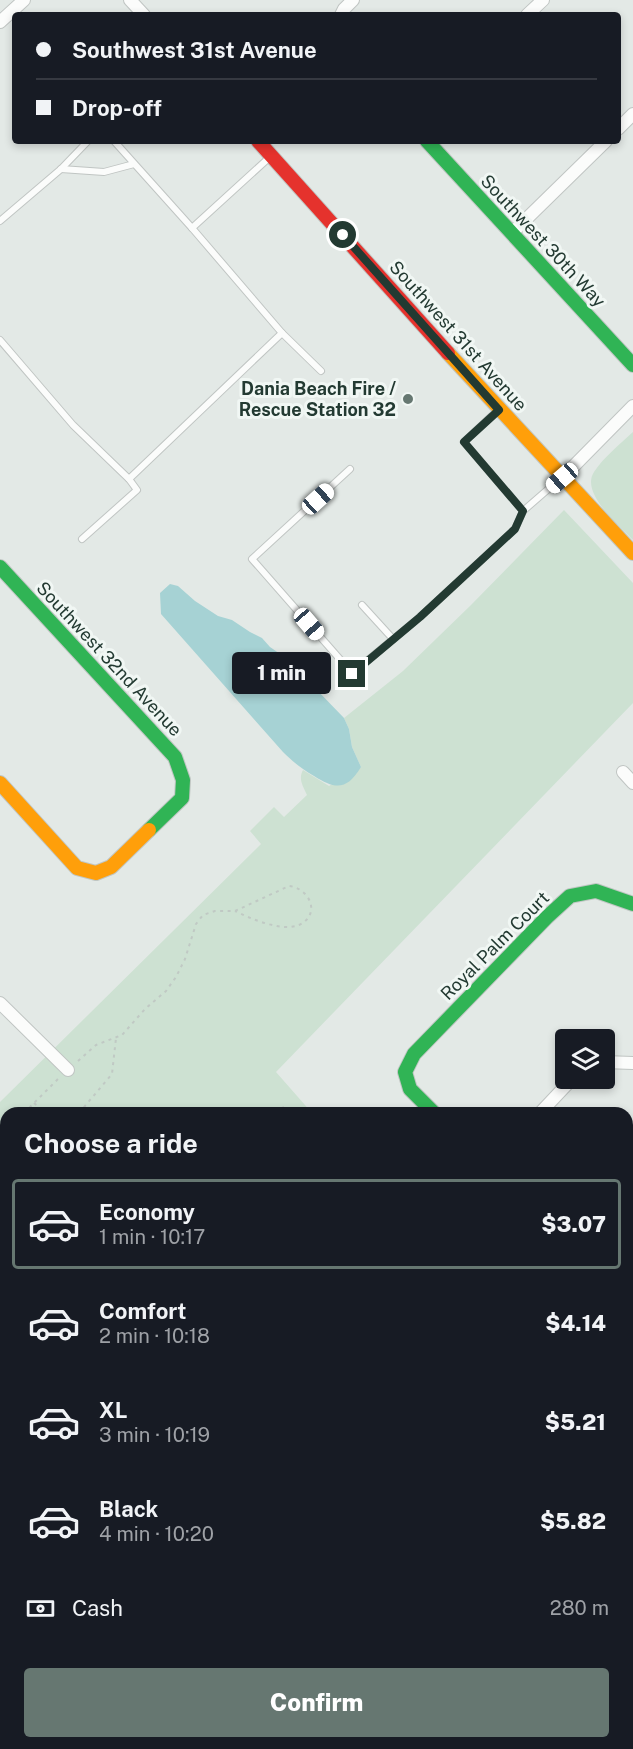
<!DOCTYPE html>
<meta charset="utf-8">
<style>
:root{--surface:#171b24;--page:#242831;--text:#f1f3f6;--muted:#9ea1a6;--line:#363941;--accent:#667771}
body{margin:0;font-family:"Public Sans",sans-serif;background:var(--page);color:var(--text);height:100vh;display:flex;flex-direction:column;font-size:22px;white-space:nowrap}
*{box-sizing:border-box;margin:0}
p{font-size:20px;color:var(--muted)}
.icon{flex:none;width:33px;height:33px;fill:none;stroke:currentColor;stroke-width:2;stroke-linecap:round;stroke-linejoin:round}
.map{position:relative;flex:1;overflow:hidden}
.details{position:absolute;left:0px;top:1107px;width:633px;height:642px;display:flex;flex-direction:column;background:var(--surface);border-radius:18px 18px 0 0;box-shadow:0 3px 9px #0003}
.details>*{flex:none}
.top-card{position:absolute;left:12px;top:12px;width:609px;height:132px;border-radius:6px;box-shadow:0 3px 9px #0003;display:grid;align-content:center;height:132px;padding:0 24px;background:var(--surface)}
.fabs{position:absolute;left:555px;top:1029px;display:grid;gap:12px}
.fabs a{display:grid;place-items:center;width:60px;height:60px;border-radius:6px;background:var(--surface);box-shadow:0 3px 9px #0003;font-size:30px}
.end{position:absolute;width:27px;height:27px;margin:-14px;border:8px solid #233a32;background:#fff;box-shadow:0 0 0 3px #fff}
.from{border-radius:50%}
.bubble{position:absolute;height:42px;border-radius:6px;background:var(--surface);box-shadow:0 3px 9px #0003;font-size:20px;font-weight:800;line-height:42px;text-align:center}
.car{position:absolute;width:18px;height:36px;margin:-18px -9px;border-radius:8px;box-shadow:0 0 4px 2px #0007;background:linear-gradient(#fff 24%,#345 0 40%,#fff 0 76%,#345 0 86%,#fff 0)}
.top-card b{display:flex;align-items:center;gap:21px;height:57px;font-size:22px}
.top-card b+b{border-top:2px solid var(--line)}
.top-card i{width:15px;height:15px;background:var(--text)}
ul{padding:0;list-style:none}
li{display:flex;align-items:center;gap:18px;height:90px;margin:0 12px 9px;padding:0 12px;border:3px solid transparent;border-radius:6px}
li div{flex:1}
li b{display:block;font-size:22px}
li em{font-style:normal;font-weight:800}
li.on{border-color:var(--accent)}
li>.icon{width:54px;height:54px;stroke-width:1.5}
h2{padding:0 24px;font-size:27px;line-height:72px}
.pay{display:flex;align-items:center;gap:15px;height:66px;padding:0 24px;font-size:22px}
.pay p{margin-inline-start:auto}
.cta{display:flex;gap:12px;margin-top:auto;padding:12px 24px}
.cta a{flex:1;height:69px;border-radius:6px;background:var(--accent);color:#fff;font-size:24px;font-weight:800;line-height:69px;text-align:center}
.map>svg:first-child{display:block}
.green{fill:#cde1d2}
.water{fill:#a6d2d4}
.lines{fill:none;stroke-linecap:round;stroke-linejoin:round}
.lane-casing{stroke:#c0c5c3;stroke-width:8}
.street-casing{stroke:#c0c5c3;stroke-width:14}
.fast-casing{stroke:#c0c6c3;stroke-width:16}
.slow-casing{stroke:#c0c6c3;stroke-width:16}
.jam-casing{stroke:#c0c6c3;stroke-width:16}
.path{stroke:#c0c9c4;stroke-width:2;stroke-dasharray:3 4.5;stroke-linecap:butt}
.lane{stroke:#fbfcfb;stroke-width:6}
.street{stroke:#fbfcfb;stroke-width:12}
.fast{stroke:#30b455;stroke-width:14}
.slow{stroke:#ff9f0a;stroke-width:14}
.jam{stroke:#e5322d;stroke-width:14}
.route{stroke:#233a32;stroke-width:8}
.poi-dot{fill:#667771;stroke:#f1f7f4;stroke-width:2}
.labels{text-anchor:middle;stroke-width:6;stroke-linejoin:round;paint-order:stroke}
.street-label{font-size:18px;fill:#233a32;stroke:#f1f7f4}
.poi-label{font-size:18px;font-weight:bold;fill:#233a32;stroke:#f1f7f4;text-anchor:end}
</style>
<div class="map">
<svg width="633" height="1749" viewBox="0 0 633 1749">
<rect width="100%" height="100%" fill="#e3e9e6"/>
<g class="green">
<path d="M633,432V540C619,525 580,493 594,472C604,457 620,444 633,432Z"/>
<path d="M564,510L633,583V703L276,1072L312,1113H6V1622L0,1629V1102L261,844L250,831L274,807L284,817L307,795C303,786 298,779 303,770L329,786L361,767L352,747L349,729L344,718L403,671L471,605Z"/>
</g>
<g class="water">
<path d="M170,584L178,586L195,601L218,616L232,620L250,632L262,638L270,647L286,658L344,718L349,729L352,747L361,767C347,790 336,790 314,776C302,769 293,762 283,752L161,614L160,593Z"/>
<path d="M6,1484V1622L0,1629V1489Z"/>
</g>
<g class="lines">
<defs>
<g id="lane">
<path d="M114,141L192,228L271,156"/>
<path d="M61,169L104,172L134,164"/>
<path d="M0,221L61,169L88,141"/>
<path d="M192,228L282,333"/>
<path d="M0,340L73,425L129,479L137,490L82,539"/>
<path d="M498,410L464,442L523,511"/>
<path d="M350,469L252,559L352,673L420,617L515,529L523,511L561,478"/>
<path d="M129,479L282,333L321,371"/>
<path d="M362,605L393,639"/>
</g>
<g id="street">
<path d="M130,0L144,15"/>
<path d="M341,15L344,9L353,0"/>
<path d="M527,15L543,0"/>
<path d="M0,22L24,0"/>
<path d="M618,129L633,114"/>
<path d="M512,233L606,141"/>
<path d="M562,478L633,406"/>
<path d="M623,772L633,783"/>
<path d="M0,1003L68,1070"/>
<path d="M604,1062L633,1063"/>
<path d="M540,1113L573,1078"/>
<path d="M627,1323L633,1330"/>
<path d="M627,1595L633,1602"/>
<path d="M270,1743L276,1749"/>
<path d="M48,1749L53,1743"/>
<path d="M479,1749L485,1743"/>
</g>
<g id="fast">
<path d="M427,141L633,365"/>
<path d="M0,567L175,757L183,780L182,798L149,830"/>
<path d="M434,1113L410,1089L405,1072L414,1054L547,917L570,896L596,891L633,904"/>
</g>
<g id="slow">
<path d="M448,353L633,553"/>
<path d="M0,783L77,868L96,873L111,867L149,830"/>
</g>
<path id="jam" d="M258,141L448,353"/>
</defs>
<use href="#lane" class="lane-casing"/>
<use href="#street" class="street-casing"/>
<use href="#fast" class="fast-casing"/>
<use href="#slow" class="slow-casing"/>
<use href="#jam" class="jam-casing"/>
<g class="path">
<path d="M78,1061L96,1045L122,1035L145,1009L166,991L176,977L185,959L196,924L203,915L215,911H235L289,886C309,888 322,914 299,925C282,932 251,919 235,911"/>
<path d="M34,1103L41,1109L58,1113"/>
<path d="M24,1113L58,1079"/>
<path d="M79,1113L112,1074L116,1038"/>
<path d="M267,1113L285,1107L288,1113"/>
<path d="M0,1131L6,1126"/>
<path d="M0,1163L2,1175L0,1178"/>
<path d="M0,1449L6,1443"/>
</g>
<use href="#lane" class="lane"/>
<use href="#street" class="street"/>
<use href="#fast" class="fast"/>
<use href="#slow" class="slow"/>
<use href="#jam" class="jam"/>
</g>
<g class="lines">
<path class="route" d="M343,235L499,410L464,442L523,511L515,529L420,617L352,674"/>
</g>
<circle class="poi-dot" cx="408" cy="399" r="6"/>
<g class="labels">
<g class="street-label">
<text transform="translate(543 241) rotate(47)" y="6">Southwest 30th Way</text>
<text transform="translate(458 336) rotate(48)" y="6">Southwest 31st Avenue</text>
<text transform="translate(109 659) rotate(47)" y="6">Southwest 32nd Avenue</text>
<text transform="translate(495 946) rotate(-45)" y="6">Royal Palm Court</text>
</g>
<g class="poi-label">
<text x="396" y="395">Dania Beach Fire /<tspan x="396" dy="21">Rescue Station 32</tspan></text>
</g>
</g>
</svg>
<div class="fabs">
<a><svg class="icon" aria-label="layers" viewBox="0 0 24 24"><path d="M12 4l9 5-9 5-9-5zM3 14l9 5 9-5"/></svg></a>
</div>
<i class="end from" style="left:343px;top:235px"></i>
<i class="end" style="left:352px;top:674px"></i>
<div class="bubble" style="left:232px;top:652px;width:99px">1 min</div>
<i class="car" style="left:562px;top:478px;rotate:229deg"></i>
<i class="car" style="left:318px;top:499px;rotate:48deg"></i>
<i class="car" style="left:309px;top:624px;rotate:139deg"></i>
<div class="top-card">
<b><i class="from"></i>Southwest 31st Avenue</b>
<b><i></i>Drop-off</b>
</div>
<section class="details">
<h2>Choose a ride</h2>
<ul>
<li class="on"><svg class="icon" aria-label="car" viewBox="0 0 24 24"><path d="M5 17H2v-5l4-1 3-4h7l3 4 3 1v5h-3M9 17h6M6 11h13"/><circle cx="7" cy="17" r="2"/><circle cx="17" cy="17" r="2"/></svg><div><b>Economy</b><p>1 min · 10:17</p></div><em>$3.07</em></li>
<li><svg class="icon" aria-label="car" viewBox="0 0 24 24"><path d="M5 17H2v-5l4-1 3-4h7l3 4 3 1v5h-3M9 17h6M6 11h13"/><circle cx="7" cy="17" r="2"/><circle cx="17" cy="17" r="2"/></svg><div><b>Comfort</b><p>2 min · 10:18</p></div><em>$4.14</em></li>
<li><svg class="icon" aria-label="car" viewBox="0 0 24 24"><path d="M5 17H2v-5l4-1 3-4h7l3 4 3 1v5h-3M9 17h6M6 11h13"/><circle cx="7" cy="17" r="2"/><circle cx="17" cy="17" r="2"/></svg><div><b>XL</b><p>3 min · 10:19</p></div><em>$5.21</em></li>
<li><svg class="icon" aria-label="car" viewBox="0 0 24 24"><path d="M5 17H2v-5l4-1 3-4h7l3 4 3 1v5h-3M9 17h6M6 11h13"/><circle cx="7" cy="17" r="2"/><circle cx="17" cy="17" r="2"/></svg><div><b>Black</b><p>4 min · 10:20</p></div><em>$5.82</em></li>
</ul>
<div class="pay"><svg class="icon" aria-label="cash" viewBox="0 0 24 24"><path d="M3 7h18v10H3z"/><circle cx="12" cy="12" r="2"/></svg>Cash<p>280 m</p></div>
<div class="cta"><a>Confirm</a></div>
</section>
</div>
